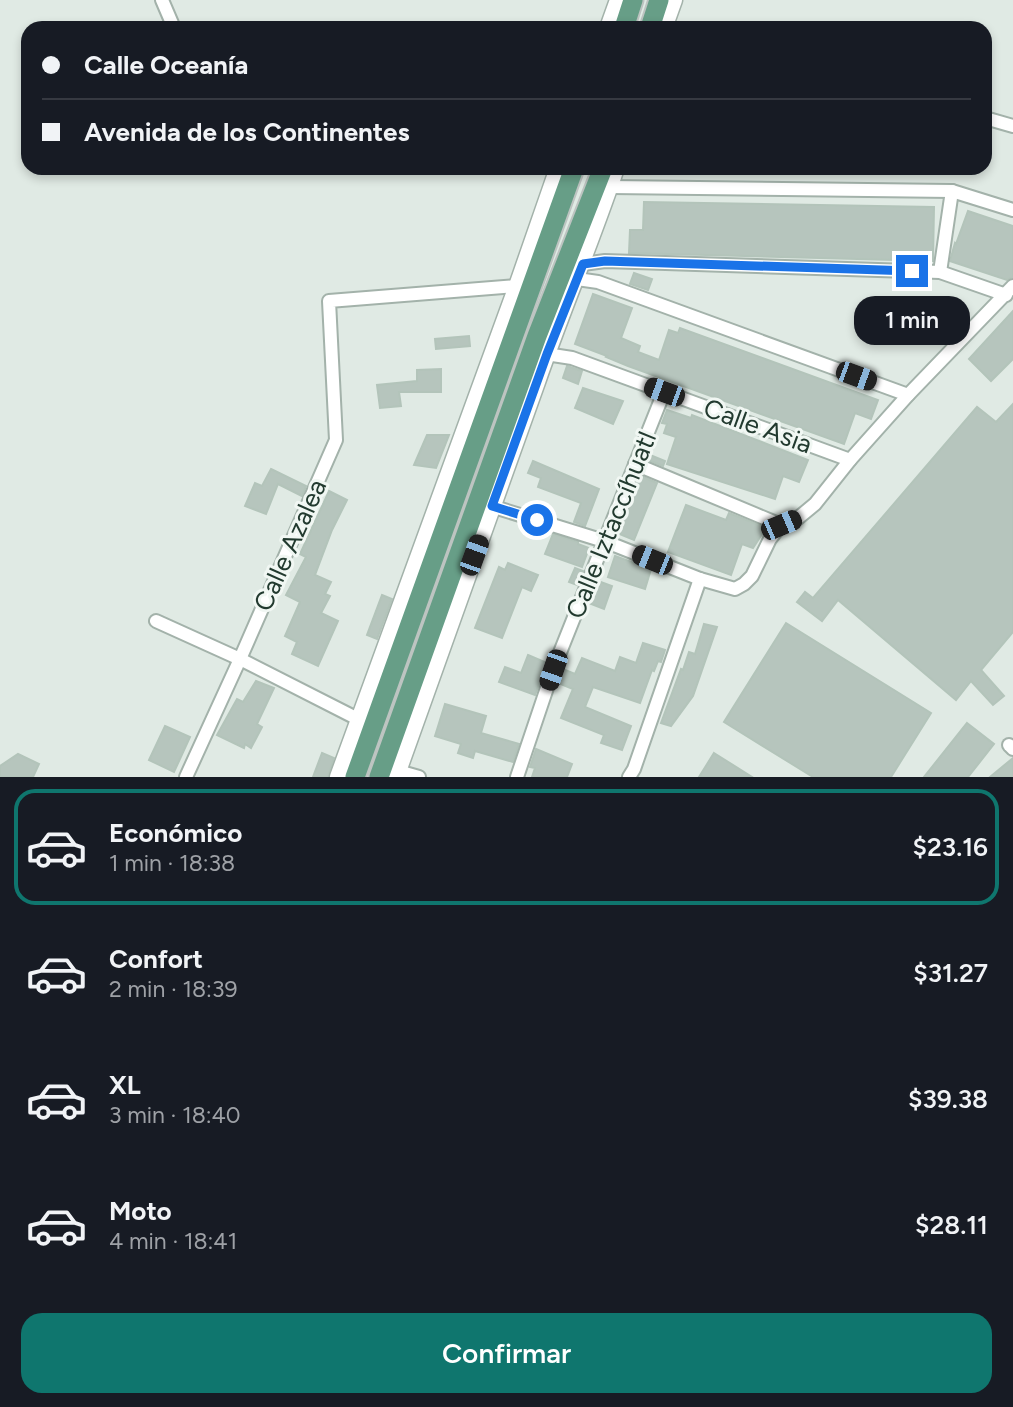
<!DOCTYPE html>
<html lang="es">
<meta charset="utf-8">
<style>
:root{--surface:#171b24;--page:#242831;--text:#f1f3f6;--muted:#9ea1a6;--line:#363941;--accent:#0f766e}
body{margin:0;font-family:Figtree,sans-serif;background:var(--page);color:var(--text);height:100vh;display:flex;flex-direction:column;font-size:26px;white-space:nowrap}
*{box-sizing:border-box;margin:0}
p{font-size:23px;color:var(--muted)}
.icon{flex:none;width:38px;height:38px;fill:none;stroke:currentColor;stroke-width:2;stroke-linecap:round;stroke-linejoin:round}
.map{position:relative;height:777px;overflow:hidden}
.side{display:flex;flex-direction:column;background:var(--surface);flex:1}
.side>*{flex:none}
.hud{position:absolute;left:21px;top:21px;width:971px;height:154px;border-radius:21px;box-shadow:0 4px 10px #0003;display:grid;align-content:center;height:154px;padding:0 21px;background:var(--surface)}
.end{position:absolute;width:32px;height:32px;margin:-16px;border:9px solid #1a73e8;background:#fff;box-shadow:0 0 0 4px #fff}
.from{border-radius:50%}
.bubble{position:absolute;height:49px;border-radius:21px;background:var(--surface);box-shadow:0 4px 10px #0003;font-size:23px;font-weight:600;line-height:49px;text-align:center}
.car{position:absolute;width:21px;height:42px;margin:-21px -10px;border-radius:9px;box-shadow:0 0 5px 2px #0007;background:linear-gradient(#222 24%,#8ab4d8 0 40%,#222 0 76%,#8ab4d8 0 86%,#222 0)}
.hud b{display:flex;align-items:center;gap:24px;height:66px;font-size:26px}
.hud b+b{border-top:2px solid var(--line)}
.hud i{width:18px;height:18px;background:var(--text)}
ul{padding:12px 0 0;list-style:none}
li{display:flex;align-items:center;gap:21px;height:116px;margin:0 14px 10px;padding:0 7px;border:4px solid transparent;border-radius:21px}
li div{flex:1}
li b{display:block;font-size:26px}
li em{font-style:normal;font-weight:600}
li.current{border-color:var(--accent)}
li>.icon{width:63px;height:63px;stroke-width:1.5}
.action{display:flex;gap:14px;margin-top:auto;padding:14px 21px}
.action a{flex:1;height:80px;border-radius:21px;background:var(--accent);color:#fff;font-size:28px;font-weight:600;line-height:80px;text-align:center}
.map>svg:first-child{display:block}
.building{fill:#b6c5bd;stroke:#b3c4ba;stroke-width:2}
.lines{fill:none;stroke-linecap:round;stroke-linejoin:round}
.minor-casing{stroke:#a3b2aa;stroke-width:16}
.tertiary-casing{stroke:#a3b2aa;stroke-width:19}
.primary-casing{stroke:#bdc4c1;stroke-width:23}
.minor{stroke:#fff;stroke-width:12}
.tertiary{stroke:#fff;stroke-width:16}
.primary{stroke:#679e87;stroke-width:19}
.route{stroke:#1a73e8;stroke-width:9}
.labels{text-anchor:middle;stroke-width:6;stroke-linejoin:round;paint-order:stroke}
.street-label{font-size:26px;fill:#223a2f;stroke:#f1f7f3}
</style>
<div class="map">
<svg width="1013" height="777" viewBox="0 0 1013 777">
<rect width="100%" height="100%" fill="#e0eae4"/>
<g class="building">
<path d="M644,202L934,207L933,261L629,253L630,230H643Z"/>
<path d="M968,211L1013,226V277L1007,280L950,261L955,243L956,244Z"/>
<path d="M634,273L652,279L648,290L630,284Z"/>
<path d="M593,294L632,308L621,338L640,346L638,352L659,360L669,330L678,333L680,328L878,400L871,419L855,413L844,444L628,366L606,357L607,356L575,344Z"/>
<path d="M1013,311V359L991,381L969,359Z"/>
<path d="M469,336L470,346L436,349L435,339Z"/>
<path d="M567,366L582,371L578,384L563,378Z"/>
<path d="M441,369V392H399L401,406L380,408L377,385L417,381V370Z"/>
<path d="M583,388L623,401L613,424L575,408Z"/>
<path d="M1013,404V632L981,670L1004,696L993,705L971,681L956,700L838,600L822,621L797,602L805,592L813,598L977,407L996,422Z"/>
<path d="M667,410L691,418L692,415L808,460L799,482L783,476L775,499L667,464L676,437L664,433L667,424L662,423Z"/>
<path d="M427,435H449L436,468L414,465Z"/>
<path d="M650,455L665,461L663,466L648,460Z"/>
<path d="M533,461L599,489L585,526L574,522L581,503L538,487L541,478L528,473Z"/>
<path d="M271,469L306,486L302,496L278,484L266,514L245,506L255,483L262,486Z"/>
<path d="M641,476L657,483L634,540L617,533Z"/>
<path d="M329,491L347,500L332,530L315,575L331,582L325,594L330,596L321,613L338,621L318,666L292,654L297,642L285,636L300,602L286,595L306,557L300,554Z"/>
<path d="M686,505L726,520L729,513L766,528L753,548L742,544L731,575L668,552Z"/>
<path d="M553,534L578,542V544L589,548L582,567L545,554Z"/>
<path d="M615,556L651,569L645,589L608,577Z"/>
<path d="M508,563L538,575L531,591L522,587L502,638L475,628L499,567L505,570Z"/>
<path d="M575,568L583,571L577,585L569,582Z"/>
<path d="M598,581L612,586L604,609L591,604Z"/>
<path d="M382,595L392,599L377,639L367,635Z"/>
<path d="M786,623L931,713L891,777H813L724,722Z"/>
<path d="M704,624L717,627L693,696L671,726L661,723L681,669L683,670L689,652L695,654Z"/>
<path d="M643,643L665,650L661,662L658,661L654,671L652,670L640,703L593,687L585,707L631,726L622,750L601,743L604,735L561,718L573,689L558,683L563,669L575,674L582,658L615,671L620,657L636,663Z"/>
<path d="M528,655L547,663L535,695L499,682L505,667L521,673Z"/>
<path d="M256,681L274,688L257,724L262,727L251,748L245,744L244,748L217,735L237,699L243,702Z"/>
<path d="M445,704L486,716L481,733L519,744L513,762L475,751L473,758L458,753L461,744L435,736Z"/>
<path d="M967,723L994,744L968,777H924Z"/>
<path d="M165,726L190,737L174,772L149,760Z"/>
<path d="M536,749L572,764L567,777H532L535,768L530,767Z"/>
<path d="M322,753L334,758L328,777H313Z"/>
<path d="M714,753L752,777H699Z"/>
<path d="M18,754L39,764L33,777H0V766Z"/>
<path d="M1013,758V777H990Z"/>
</g>
<g class="lines">
<defs>
<g id="minor">
<path d="M162,0L174,28"/>
<path d="M985,118L1013,126"/>
<path d="M610,187L952,191L1013,210"/>
<path d="M583,264L605,261L940,272L1006,295"/>
<path d="M940,272L952,191"/>
<path d="M577,279L598,282L908,395"/>
<path d="M546,354L572,358L850,460"/>
<path d="M635,464L781,525"/>
<path d="M491,506L604,541L700,579L735,589L744,584L752,576L770,539L781,525L798,518L815,504L850,460L908,395L1013,286"/>
<path d="M156,621L240,659L358,719"/>
<path d="M1009,745L1013,749"/>
<path d="M398,771L419,777"/>
<path d="M186,777L240,659L336,440L329,301L517,286"/>
<path d="M517,777L553,670L664,392"/>
<path d="M629,777L634,769L700,579"/>
</g>
<g id="tertiary">
<path d="M608,28L618,0"/>
<path d="M664,28L674,0"/>
<path d="M338,777L517,286L558,168"/>
<path d="M396,777C444,646 489,513 537,382C562,310 592,240 616,168"/>
</g>
<g id="primary">
<path d="M624,28L633,0"/>
<path d="M650,28L659,0"/>
<path d="M355,777L574,168"/>
<path d="M379,777L537,336L603,168"/>
</g>
</defs>
<use href="#minor" class="minor-casing"/>
<use href="#tertiary" class="tertiary-casing"/>
<use href="#primary" class="primary-casing"/>
<use href="#minor" class="minor"/>
<use href="#tertiary" class="tertiary"/>
<use href="#primary" class="primary"/>
</g>
<g class="lines">
<path class="route" d="M537,520L492,506L547,354L583,264L605,261L912,271"/>
</g>
<g class="labels">
<g class="street-label">
<text transform="translate(758 426) rotate(20)" y="9">Calle Asia</text>
<text transform="translate(611 525) rotate(-68)" y="9">Calle Iztaccíhuatl</text>
<text transform="translate(290 545) rotate(-66)" y="9">Calle Azalea</text>
</g>
</g>
</svg>
<i class="end from" style="left:537px;top:520px"></i>
<i class="end" style="left:912px;top:271px"></i>
<div class="bubble" style="left:854px;top:296px;width:116px">1 min</div>
<i class="car" style="left:856px;top:376px;rotate:110deg"></i>
<i class="car" style="left:664px;top:392px;rotate:290deg"></i>
<i class="car" style="left:781px;top:525px;rotate:67deg"></i>
<i class="car" style="left:474px;top:555px;rotate:20deg"></i>
<i class="car" style="left:652px;top:560px;rotate:292deg"></i>
<i class="car" style="left:553px;top:670px;rotate:199deg"></i>
<div class="hud">
<b><i class="from"></i>Calle Oceanía</b>
<b><i></i>Avenida de los Continentes</b>
</div>
</div>
<section class="side">
<ul>
<li class="current"><svg class="icon" aria-label="car" viewBox="0 0 24 24"><path d="M5 17H2v-5l4-1 3-4h7l3 4 3 1v5h-3M9 17h6M6 11h13"/><circle cx="7" cy="17" r="2"/><circle cx="17" cy="17" r="2"/></svg><div><b>Económico</b><p>1 min · 18:38</p></div><em>$23.16</em></li>
<li><svg class="icon" aria-label="car" viewBox="0 0 24 24"><path d="M5 17H2v-5l4-1 3-4h7l3 4 3 1v5h-3M9 17h6M6 11h13"/><circle cx="7" cy="17" r="2"/><circle cx="17" cy="17" r="2"/></svg><div><b>Confort</b><p>2 min · 18:39</p></div><em>$31.27</em></li>
<li><svg class="icon" aria-label="car" viewBox="0 0 24 24"><path d="M5 17H2v-5l4-1 3-4h7l3 4 3 1v5h-3M9 17h6M6 11h13"/><circle cx="7" cy="17" r="2"/><circle cx="17" cy="17" r="2"/></svg><div><b>XL</b><p>3 min · 18:40</p></div><em>$39.38</em></li>
<li><svg class="icon" aria-label="car" viewBox="0 0 24 24"><path d="M5 17H2v-5l4-1 3-4h7l3 4 3 1v5h-3M9 17h6M6 11h13"/><circle cx="7" cy="17" r="2"/><circle cx="17" cy="17" r="2"/></svg><div><b>Moto</b><p>4 min · 18:41</p></div><em>$28.11</em></li>
</ul>
<div class="action"><a>Confirmar</a></div>
</section>
